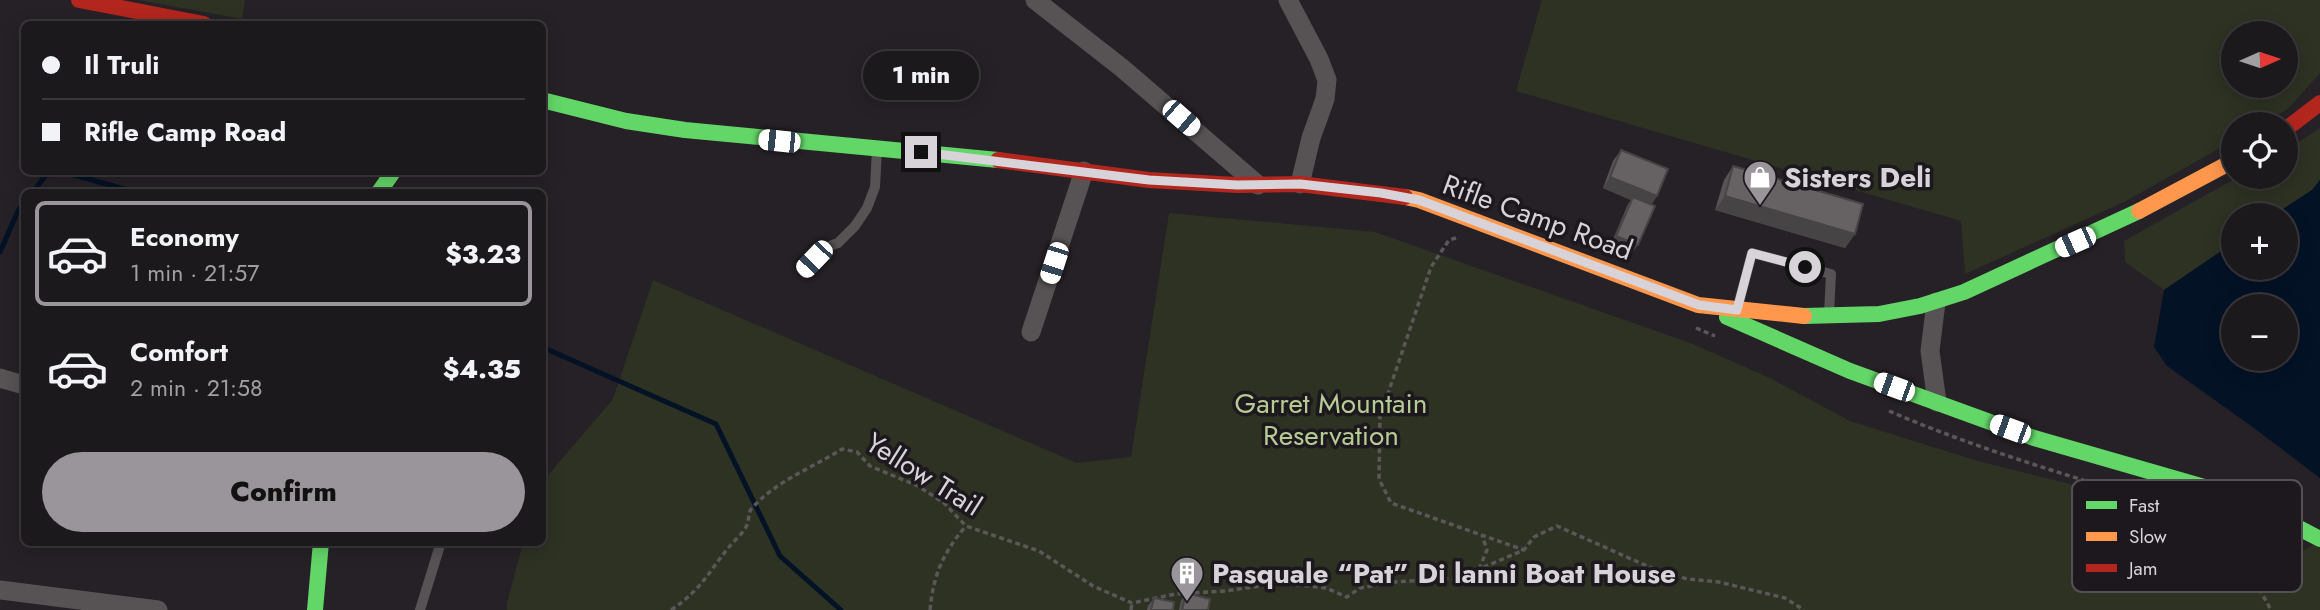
<!DOCTYPE html>
<meta charset="utf-8">
<style>
:root{--surface:#1c191c;--page:#252225;--text:#f1f3f6;--muted:#a0a0a3;--line:#3a383b;--accent:#9a959a}
body{margin:0;font-family:Jost,sans-serif;background:var(--page);color:var(--text);height:100vh;display:flex;flex-direction:column;font-size:26px;white-space:nowrap}
*{box-sizing:border-box;margin:0}
p{font-size:23px;color:var(--muted)}
.icon{flex:none;width:38px;height:38px;fill:none;stroke:currentColor;stroke-width:2;stroke-linecap:round;stroke-linejoin:round}
.map{position:relative;flex:1;overflow:hidden}
.details{position:absolute;left:21px;top:189px;width:525px;height:357px;display:flex;flex-direction:column;background:var(--surface);border-radius:10px;box-shadow:0 4px 18px #0003,0 0 0 2px var(--line)}
.details>*{flex:none}
.top-card{position:absolute;left:21px;top:21px;width:525px;height:154px;border-radius:10px;box-shadow:0 4px 18px #0003,0 0 0 2px var(--line);display:grid;align-content:center;height:154px;padding:0 21px;background:var(--surface)}
.needle{width:46px;rotate:87deg}
.tools{position:absolute;left:2221px;top:21px;display:grid;gap:14px}
.tools a{display:grid;place-items:center;width:77px;height:77px;border-radius:50%;background:var(--surface);box-shadow:0 4px 18px #0003,0 0 0 2px var(--line);font-size:35px}
.end{position:absolute;width:32px;height:32px;margin:-16px;border:9px solid #d8d3d8;background:#111;box-shadow:0 0 0 4px #111}
.from{border-radius:50%}
.bubble{position:absolute;height:49px;border-radius:24px;background:var(--surface);box-shadow:0 4px 18px #0003,0 0 0 2px var(--line);font-size:23px;font-weight:800;line-height:49px;text-align:center}
.car{position:absolute;width:21px;height:42px;margin:-21px -10px;border-radius:9px;box-shadow:0 0 5px 2px #0007;background:linear-gradient(#fff 24%,#345 0 40%,#fff 0 76%,#345 0 86%,#fff 0)}
.top-card b{display:flex;align-items:center;gap:24px;height:66px;font-size:26px}
.top-card b+b{border-top:2px solid var(--line)}
.top-card i{width:18px;height:18px;background:var(--text)}
ul{padding:12px 0 0;list-style:none}
li{display:flex;align-items:center;gap:21px;height:105px;margin:0 14px 10px;padding:0 7px;border:4px solid transparent;border-radius:10px}
li div{flex:1}
li b{display:block;font-size:26px}
li em{font-style:normal;font-weight:800}
li.on{border-color:var(--accent)}
li>.icon{width:63px;height:63px;stroke-width:1.5}
.action{display:flex;gap:14px;margin-top:auto;padding:14px 21px}
.action a{flex:1;height:80px;border-radius:42px;background:var(--accent);color:#111;font-size:28px;font-weight:800;line-height:80px;text-align:center}
.map>svg:first-child{display:block}
.green{fill:#2d3223;fill-rule:evenodd}
.water{fill:#041226;fill-rule:evenodd}
.lines{fill:none;stroke-linecap:round;stroke-linejoin:round}
.stream{stroke:#041226;stroke-width:5}
.path{stroke:#5b5759;stroke-width:3.5;stroke-dasharray:5 3.5;stroke-linecap:butt}
.lane{stroke:#575254;stroke-width:10}
.street{stroke:#575254;stroke-width:19}
.fast{stroke:#63d668;stroke-width:16}
.slow{stroke:#ff974d;stroke-width:16}
.jam{stroke:#b3261e;stroke-width:16}
.wall{fill:#585355}
.shaded-wall{fill:#474445}
.building{fill:#666163;stroke:#474445;stroke-width:2}
.route{stroke:#d8d3d8;stroke-width:9}
.labels{text-anchor:middle;stroke-width:7;stroke-linejoin:round;paint-order:stroke}
.poi-label{font-size:28px;font-weight:bold;fill:#d8d3d8;stroke:#1d171e;text-anchor:start}
.street-label{font-size:28px;fill:#d8d3d8;stroke:#1d171e}
.park-label{font-size:28px;fill:#b4cb93;stroke:#1d171e}
.key{fill:#1d171e;stroke:#554f56;stroke-width:2}
.key-label{font-size:19px;fill:#d8d3d8}
</style>
<div class="map">
<svg width="2320" height="610" viewBox="0 0 2320 610">
<rect width="100%" height="100%" fill="#262126"/>
<g class="green">
<path d="M138,0H245L242,19Z"/>
<path d="M1542,0H2320V73L2288,109L2262,124H2233V141L2124,202L1965,274L1961,221L1516,91ZM2286,33V86H2233V33Z"/>
<path d="M2320,128V180L2312,190L2274,215H2233V243L2164,290L2125,262L2124,241L2238,177H2286V150Z"/>
<path d="M1169,213L1375,232L1693,344L1772,379L1850,421L1978,461L2101,492L2254,579L2320,541V610H507V603L523,543L542,542L543,481L613,399L653,280L1077,463L1131,457Z"/>
</g>
<path class="water" d="M2320,180V478L2254,428L2167,366L2154,347L2164,290L2233,243V268H2286V215H2274L2312,190ZM2233,306H2286V359H2233Z"/>
<g class="lines">
<g class="stream">
<path d="M33,192L46,175L67,173L135,192"/>
<path d="M0,252L18,211L24,203"/>
<path d="M542,347L716,424L780,556L841,610"/>
</g>
<g class="path">
<path d="M1456,238L1449,240L1431,267L1380,417L1379,479L1391,503L1524,550"/>
<path d="M1696,328L1715,336"/>
<path d="M1889,411C1991,455 2099,484 2205,518L2230,536L2271,610"/>
<path d="M1479,569L1487,550L1482,535"/>
<path d="M671,610C702,589 707,574 729,547C734,541 742,534 746,527C750,520 747,512 753,507C778,480 812,468 842,449L857,452L870,466L918,486L944,503L966,526L1039,551L1093,586L1132,603L1175,594L1225,591L1281,583L1326,588L1347,597L1360,588L1393,582L1458,578L1524,550L1534,537L1557,526L1647,566L1687,579L1719,582L1785,598L1804,610"/>
<path d="M930,610C933,576 943,553 965,527"/>
<path d="M1131,610L1132,603"/>
</g>
<g class="lane">
<path d="M803,270L824,248L838,243L855,226L867,208L875,187L877,149"/>
<path d="M1738,306L1752,253L1831,274L1829,314"/>
<path d="M420,610L441,542"/>
</g>
<g class="street">
<path d="M1035,0L1122,68L1258,185"/>
<path d="M1288,0L1319,59L1327,80L1325,99L1311,138L1300,184"/>
<path d="M1936,302L1930,351L1937,402"/>
<path d="M1031,332L1084,171"/>
<path d="M0,378L24,385"/>
<path d="M0,590L158,610"/>
</g>
<g class="fast">
<path d="M542,100L626,121L685,130L998,160"/>
<path d="M379,192L393,172"/>
<path d="M1804,316L1879,314L1920,306L1964,292L2139,211"/>
<path d="M1727,317L1850,371L2034,438L2218,491L2266,511L2320,539"/>
<path d="M315,610L321,542"/>
</g>
<g class="slow">
<path d="M1405,197L1419,200L1698,305L1804,316"/>
<path d="M2139,211L2233,161"/>
</g>
<g class="jam">
<path d="M79,0L204,24"/>
<path d="M2286,129L2320,103"/>
<path d="M998,160L1149,180L1237,185L1300,184L1405,197"/>
</g>
</g>
<g class="wall">
<path d="M1621,150L1657,196L1651,205L1632,253L1611,244L1628,204L1631,200L1603,188L1613,161Z"/>
<path d="M1733,166L1855,234L1845,248L1715,210L1724,180Z"/>
<path d="M1186,593L1208,610H1179L1181,601Z"/>
<path d="M1154,598L1173,610H1147L1148,606Z"/>
</g>
<g class="shaded-wall">
<path d="M1610,177L1657,196L1650,207L1633,197L1631,200L1603,188Z"/>
<path d="M1725,196L1855,234L1845,248L1715,210Z"/>
<path d="M1616,236L1638,245L1632,253L1611,244Z"/>
</g>
<g class="building">
<path d="M1621,150L1668,169L1657,196L1610,177Z"/>
<path d="M1733,166L1863,204L1855,234L1725,196Z"/>
<path d="M1633,197L1655,206L1638,245L1616,236Z"/>
<path d="M1186,593L1210,599L1208,610H1182Z"/>
<path d="M1154,598L1174,602L1173,610H1151Z"/>
</g>
<g class="lines">
<path class="route" d="M921,152L1149,180L1237,185L1300,184L1381,193L1419,200L1699,305L1737,310L1752,253L1805,267"/>
</g>
<defs>
<symbol id="shop-pin" viewBox="-11 -11 22 30"><path d="M0 17L-7.5 6A9.5 9.5 0 1 1 7.5 6Z" fill="#9a959a" stroke="#1d171e"/><path d="M-5-2.5h2.3a2.7 3.5 0 0 1 5.4 0H5L5.5 6h-11ZM-1.5-2.5h3a1.5 2.3 0 0 0-3 0Z" fill="#fff"/></symbol>
<symbol id="building-pin" viewBox="-11 -11 22 30"><path d="M0 17L-7.5 6A9.5 9.5 0 1 1 7.5 6Z" fill="#9a959a" stroke="#1d171e"/><path d="M-4-6H4V6H1V3H-1V6H-4ZM-2.5-4.3h1.7v1.8h-1.7ZM.8-4.3h1.7v1.8H.8ZM-2.5-1h1.7V.8h-1.7ZM.8-1h1.7V.8H.8Z" fill="#fff"/></symbol>
</defs>
<g fill-rule="evenodd">
<use href="#shop-pin" x="1741" y="158" width="38" height="52"/>
<use href="#building-pin" x="1168" y="554" width="38" height="52"/>
</g>
<g class="labels">
<g class="poi-label">
<text x="1784" y="187">Sisters Deli</text>
<text x="1212" y="583">Pasquale “Pat” Di lanni Boat House</text>
</g>
<g class="street-label">
<text transform="translate(1538 217) rotate(20)" y="10">Rifle Camp Road</text>
<text transform="translate(924 474) rotate(32)" y="10">Yellow Trail</text>
</g>
<g class="park-label">
<text x="1331" y="413">Garret Mountain<tspan x="1331" dy="32">Reservation</tspan></text>
</g>
</g>
<rect x="2072" y="480" width="230" height="112" rx="10" class="key"/>
<rect x="2086" y="501" width="31" height="8" fill="#63d668"/>
<rect x="2086" y="532" width="31" height="9" fill="#ff974d"/>
<rect x="2086" y="564" width="31" height="8" fill="#b3261e"/>
<g class="key-label">
<text x="2129" y="512">Fast</text>
<text x="2129" y="543">Slow</text>
<text x="2129" y="575">Jam</text>
</g>
</svg>
<div class="tools">
<a><svg class="needle" viewBox="-14 -14 28 28"><path d="M0-13l5 13h-10z" fill="#e53935"/><path d="M0 13l5-13h-10z" fill="#a0a0a3"/></svg></a>
<a><svg class="icon" aria-label="locate" viewBox="0 0 24 24"><circle cx="12" cy="12" r="6"/><path d="M12 2v4M12 18v4M2 12h4M18 12h4"/></svg></a>
<a>+</a>
<a>−</a>
</div>
<i class="end from" style="left:1805px;top:267px"></i>
<i class="end" style="left:921px;top:152px"></i>
<div class="bubble" style="left:863px;top:51px;width:116px">1 min</div>
<i class="car" style="left:1181px;top:118px;rotate:131deg"></i>
<i class="car" style="left:779px;top:141px;rotate:276deg"></i>
<i class="car" style="left:2075px;top:242px;rotate:246deg"></i>
<i class="car" style="left:814px;top:259px;rotate:224deg"></i>
<i class="car" style="left:1054px;top:263px;rotate:198deg"></i>
<i class="car" style="left:1894px;top:387px;rotate:290deg"></i>
<i class="car" style="left:2010px;top:429px;rotate:290deg"></i>
<div class="top-card">
<b><i class="from"></i>Il Truli</b>
<b><i></i>Rifle Camp Road</b>
</div>
<section class="details">
<ul>
<li class="on"><svg class="icon" aria-label="car" viewBox="0 0 24 24"><path d="M5 17H2v-5l4-1 3-4h7l3 4 3 1v5h-3M9 17h6M6 11h13"/><circle cx="7" cy="17" r="2"/><circle cx="17" cy="17" r="2"/></svg><div><b>Economy</b><p>1 min · 21:57</p></div><em>$3.23</em></li>
<li><svg class="icon" aria-label="car" viewBox="0 0 24 24"><path d="M5 17H2v-5l4-1 3-4h7l3 4 3 1v5h-3M9 17h6M6 11h13"/><circle cx="7" cy="17" r="2"/><circle cx="17" cy="17" r="2"/></svg><div><b>Comfort</b><p>2 min · 21:58</p></div><em>$4.35</em></li>
</ul>
<div class="action"><a>Confirm</a></div>
</section>
</div>
